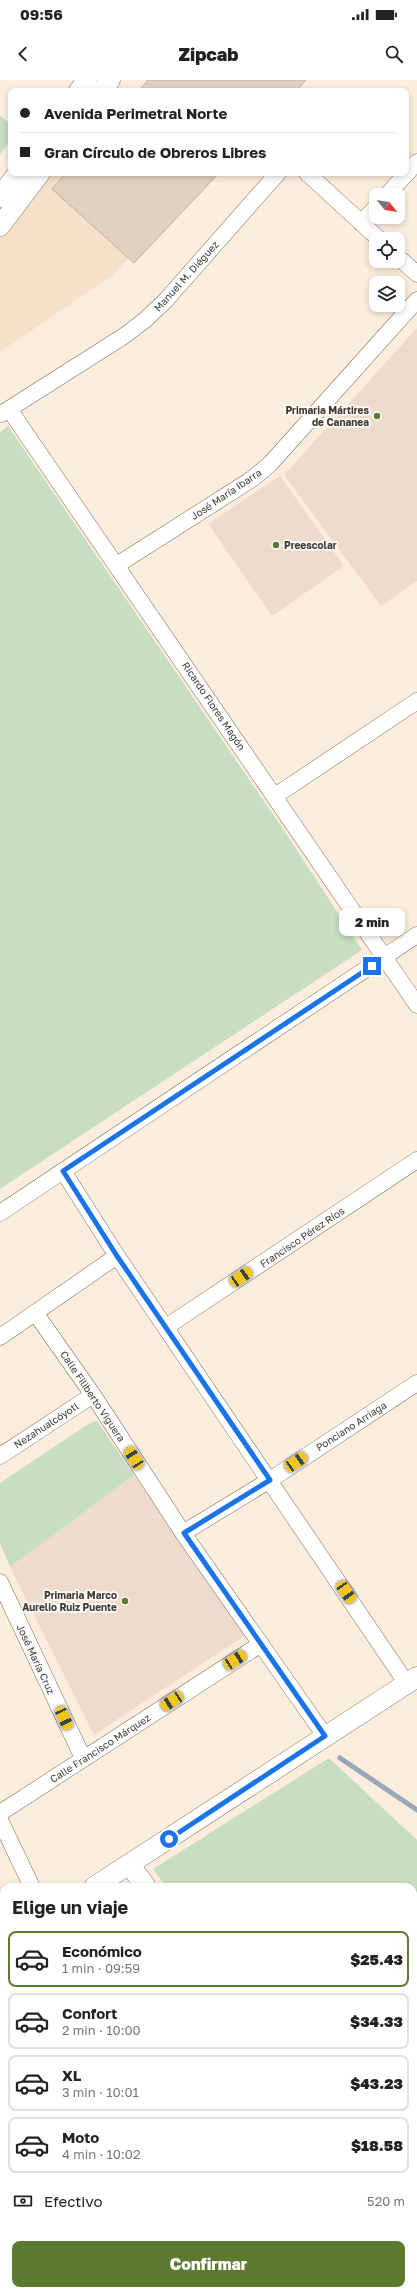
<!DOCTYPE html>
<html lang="es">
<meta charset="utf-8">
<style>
:root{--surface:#fff;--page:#f2f2f2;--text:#222;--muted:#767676;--line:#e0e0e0;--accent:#5d7b30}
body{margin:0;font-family:"Golos Text",sans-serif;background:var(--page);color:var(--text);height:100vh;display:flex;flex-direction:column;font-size:15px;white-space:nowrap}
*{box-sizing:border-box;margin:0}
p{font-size:13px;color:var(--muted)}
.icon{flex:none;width:22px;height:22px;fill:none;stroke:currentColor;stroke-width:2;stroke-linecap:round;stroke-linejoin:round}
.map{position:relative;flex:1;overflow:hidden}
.sheet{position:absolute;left:0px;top:1803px;width:417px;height:412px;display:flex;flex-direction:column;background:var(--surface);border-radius:12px 12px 0 0;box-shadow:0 2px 6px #0003}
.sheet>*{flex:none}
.guide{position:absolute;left:8px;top:8px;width:401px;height:88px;border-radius:8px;box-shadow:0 2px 6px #0003;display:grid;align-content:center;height:88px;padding:0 12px;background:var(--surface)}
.needle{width:26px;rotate:120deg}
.tools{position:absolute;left:369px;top:108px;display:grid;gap:8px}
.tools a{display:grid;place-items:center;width:36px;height:36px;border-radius:8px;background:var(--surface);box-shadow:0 2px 6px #0003;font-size:20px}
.end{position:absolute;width:18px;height:18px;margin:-9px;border:5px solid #1a73e8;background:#fff;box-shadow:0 0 0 2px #fff}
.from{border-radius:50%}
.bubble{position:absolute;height:28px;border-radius:8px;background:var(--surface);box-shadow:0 2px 6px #0003;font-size:13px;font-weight:800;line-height:28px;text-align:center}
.car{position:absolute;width:12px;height:24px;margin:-12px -6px;border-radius:5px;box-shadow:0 0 3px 1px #0007;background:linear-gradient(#f5c518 24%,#345 0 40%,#f5c518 0 76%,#345 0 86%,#f5c518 0)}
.guide b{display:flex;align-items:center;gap:14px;height:38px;font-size:15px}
.guide b+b{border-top:1px solid var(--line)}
.guide i{width:10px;height:10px;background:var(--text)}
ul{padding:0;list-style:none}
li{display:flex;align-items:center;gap:12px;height:56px;margin:0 8px 6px;padding:0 4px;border:2px solid var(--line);border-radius:8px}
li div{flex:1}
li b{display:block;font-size:15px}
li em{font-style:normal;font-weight:800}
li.selected{border-color:var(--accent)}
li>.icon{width:36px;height:36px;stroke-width:1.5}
h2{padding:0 12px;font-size:18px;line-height:48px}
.pay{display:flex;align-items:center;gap:10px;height:44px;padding:0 12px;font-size:15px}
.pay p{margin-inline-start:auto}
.primary-button{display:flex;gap:8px;margin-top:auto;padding:8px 12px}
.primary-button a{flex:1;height:46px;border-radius:8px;background:var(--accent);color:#fff;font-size:16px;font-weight:800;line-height:46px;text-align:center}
.status{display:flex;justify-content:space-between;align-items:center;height:28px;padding:0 20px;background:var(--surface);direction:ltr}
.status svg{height:11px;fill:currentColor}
header{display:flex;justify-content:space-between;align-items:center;height:52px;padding:0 12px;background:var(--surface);font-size:18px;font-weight:800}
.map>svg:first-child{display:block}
.built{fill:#f5e1ca}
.education{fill:#efdbcc}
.green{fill:#c7dec1}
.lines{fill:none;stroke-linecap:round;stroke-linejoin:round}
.stream{stroke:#96a8b9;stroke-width:5}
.building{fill:#e0d1c0;stroke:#bfb1a0}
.minor-casing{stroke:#7c6e5f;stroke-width:17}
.tertiary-casing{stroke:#7c6e5f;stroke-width:21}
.minor{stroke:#fff;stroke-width:16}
.tertiary{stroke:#fff;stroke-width:20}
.route{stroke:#1a73e8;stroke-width:5}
.poi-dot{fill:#5d7b30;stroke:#fdfdfd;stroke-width:1.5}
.labels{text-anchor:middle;stroke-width:3.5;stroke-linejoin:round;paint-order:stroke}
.street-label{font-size:10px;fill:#3f3932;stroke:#fdfdfd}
.poi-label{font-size:10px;font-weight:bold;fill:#3f3932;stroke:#fdfdfd;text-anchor:end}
</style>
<div class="status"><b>09:56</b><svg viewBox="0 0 49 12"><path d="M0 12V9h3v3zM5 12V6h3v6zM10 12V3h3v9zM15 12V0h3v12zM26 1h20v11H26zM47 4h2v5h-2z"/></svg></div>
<header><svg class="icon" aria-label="back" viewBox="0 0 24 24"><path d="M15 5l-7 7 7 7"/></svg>Zipcab<svg class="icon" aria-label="search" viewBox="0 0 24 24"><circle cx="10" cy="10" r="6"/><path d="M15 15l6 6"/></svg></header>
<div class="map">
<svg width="417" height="2215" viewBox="0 0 417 2215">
<rect width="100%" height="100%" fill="#fdeddc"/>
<path class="built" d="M48,93H208L113,195L0,272V158Z"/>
<g class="education">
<path d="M417,248V501L381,526L284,395Z"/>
<path d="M280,396L344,486L272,536L208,444Z"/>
<path d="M134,1395L247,1554L94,1655L10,1487Z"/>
</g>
<g class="green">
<path d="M0,36L11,44V60L0,74Z"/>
<path d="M8,346L285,752L362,870L0,1109V352Z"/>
<path d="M97,1341L134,1395L10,1487L0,1463V1403L90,1343Z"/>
<path d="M329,1678L417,1760V1876L413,1870V1807H166L153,1789Z"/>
</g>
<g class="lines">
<path class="stream" d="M340,1678L417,1730"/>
</g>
<g class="building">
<path d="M148,0H306L296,11H139Z"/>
<path d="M66,93H219L134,183L52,109Z"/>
</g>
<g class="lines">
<defs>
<g id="minor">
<path d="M307,93L379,159"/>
<path d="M387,115L417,82"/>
<path d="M361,143L376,127"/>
<path d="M398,177L417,194"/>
<path d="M9,329L417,925"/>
<path d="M1,334L124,256L145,240L166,220L278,93"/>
<path d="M117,485L252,399L270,384L417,220"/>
<path d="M275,716L417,621"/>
<path d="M63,1091L117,1176L407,1604"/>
<path d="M0,1133L417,855"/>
<path d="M36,1234L93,1315L183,1453L325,1656"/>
<path d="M166,1247L417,1080"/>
<path d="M0,1257L117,1176"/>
<path d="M0,1376L93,1315"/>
<path d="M183,1453L270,1400L417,1303"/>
<path d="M0,1502L83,1678"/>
<path d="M0,1733L261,1564"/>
<path d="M0,1740L32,1807"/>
<path d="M413,1918L417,1916"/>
<path d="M0,1965L4,1962"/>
<path d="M413,2007L417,2013"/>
<path d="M0,2047L4,2051"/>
<path d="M49,2211L52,2215"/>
<path d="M177,2211L180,2215"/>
<path d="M306,2211L309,2215"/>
<path d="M10,2215L16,2211"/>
</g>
<g id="tertiary">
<path d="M79,11L87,0"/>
<path d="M102,11L110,0"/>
<path d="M0,117L18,93"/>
<path d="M0,146L40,93"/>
<path d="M130,1785L146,1807"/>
<path d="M94,1807L417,1597"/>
<path d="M0,1866L4,1863"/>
<path d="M413,2184L417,2190"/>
</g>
</defs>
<use href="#minor" class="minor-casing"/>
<use href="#tertiary" class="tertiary-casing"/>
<use href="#minor" class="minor"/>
<use href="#tertiary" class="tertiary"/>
</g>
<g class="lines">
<path class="route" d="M169,1759L325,1656L184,1453L270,1400L117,1176L63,1091L372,886"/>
</g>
<g class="poi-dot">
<circle cx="377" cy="336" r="4"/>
<circle cx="276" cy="465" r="4"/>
<circle cx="125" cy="1521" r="4"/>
</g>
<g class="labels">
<g class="street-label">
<text transform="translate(186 196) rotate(-48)" y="4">Manuel M. Diéguez</text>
<text transform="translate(226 414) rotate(-34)" y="4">José María Ibarra</text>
<text transform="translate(214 626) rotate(56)" y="4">Ricardo Flores Magón</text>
<text transform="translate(302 1157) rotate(-34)" y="4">Francisco Pérez Ríos</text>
<text transform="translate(93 1316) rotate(56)" y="4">Calle Filiberto Viguera</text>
<text transform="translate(46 1345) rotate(-33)" y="4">Nezahualcóyotl</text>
<text transform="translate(351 1346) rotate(-33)" y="4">Ponciano Arriaga</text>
<text transform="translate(36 1579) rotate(65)" y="4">José María Cruz</text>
<text transform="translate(100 1668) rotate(-33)" y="4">Calle Francisco Márquez</text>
</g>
<g class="poi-label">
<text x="369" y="334">Primaria Mártires<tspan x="369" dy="12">de Cananea</tspan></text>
<text x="284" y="469" text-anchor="start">Preescolar</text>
<text x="117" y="1519">Primaria Marco<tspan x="117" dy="12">Aurelio Ruiz Puente</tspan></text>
</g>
</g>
</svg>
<div class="tools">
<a><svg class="needle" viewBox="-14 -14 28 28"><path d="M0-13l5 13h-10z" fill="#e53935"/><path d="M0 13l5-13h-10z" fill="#767676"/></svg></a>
<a><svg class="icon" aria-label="locate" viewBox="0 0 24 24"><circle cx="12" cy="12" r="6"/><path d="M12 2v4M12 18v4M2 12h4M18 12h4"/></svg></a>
<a><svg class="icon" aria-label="layers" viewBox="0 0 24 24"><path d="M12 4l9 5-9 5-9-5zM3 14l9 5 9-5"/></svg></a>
</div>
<i class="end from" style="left:169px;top:1759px"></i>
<i class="end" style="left:372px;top:886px"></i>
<div class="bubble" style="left:339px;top:828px;width:66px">2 min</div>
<i class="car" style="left:241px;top:1197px;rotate:56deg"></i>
<i class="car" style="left:134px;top:1378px;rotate:327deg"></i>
<i class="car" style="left:296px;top:1382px;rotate:56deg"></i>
<i class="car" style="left:346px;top:1512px;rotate:146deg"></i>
<i class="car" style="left:235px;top:1580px;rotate:57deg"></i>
<i class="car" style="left:172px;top:1621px;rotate:237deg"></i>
<i class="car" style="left:64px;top:1638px;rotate:155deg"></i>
<div class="guide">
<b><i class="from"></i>Avenida Perimetral Norte</b>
<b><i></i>Gran Círculo de Obreros Libres</b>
</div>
<section class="sheet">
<h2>Elige un viaje</h2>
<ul>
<li class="selected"><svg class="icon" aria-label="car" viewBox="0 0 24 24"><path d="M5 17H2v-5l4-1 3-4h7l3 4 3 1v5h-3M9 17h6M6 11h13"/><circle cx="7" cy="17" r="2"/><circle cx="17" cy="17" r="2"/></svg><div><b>Económico</b><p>1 min · 09:59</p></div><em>$25.43</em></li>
<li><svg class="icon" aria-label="car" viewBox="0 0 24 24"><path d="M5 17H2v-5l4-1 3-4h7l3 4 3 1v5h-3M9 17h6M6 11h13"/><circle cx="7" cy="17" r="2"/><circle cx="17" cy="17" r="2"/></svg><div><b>Confort</b><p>2 min · 10:00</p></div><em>$34.33</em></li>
<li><svg class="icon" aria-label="car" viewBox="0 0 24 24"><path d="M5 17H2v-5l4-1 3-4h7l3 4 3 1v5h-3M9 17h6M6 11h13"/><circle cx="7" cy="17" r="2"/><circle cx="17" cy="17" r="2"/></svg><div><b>XL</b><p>3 min · 10:01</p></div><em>$43.23</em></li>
<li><svg class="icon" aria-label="car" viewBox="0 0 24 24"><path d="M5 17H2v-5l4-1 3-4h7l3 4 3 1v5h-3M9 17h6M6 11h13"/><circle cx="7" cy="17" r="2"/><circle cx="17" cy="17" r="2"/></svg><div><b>Moto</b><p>4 min · 10:02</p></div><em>$18.58</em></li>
</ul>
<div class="pay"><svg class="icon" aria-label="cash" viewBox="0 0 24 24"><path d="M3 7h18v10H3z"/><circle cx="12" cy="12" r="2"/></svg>Efectivo<p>520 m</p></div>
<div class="primary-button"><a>Confirmar</a></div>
</section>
</div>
